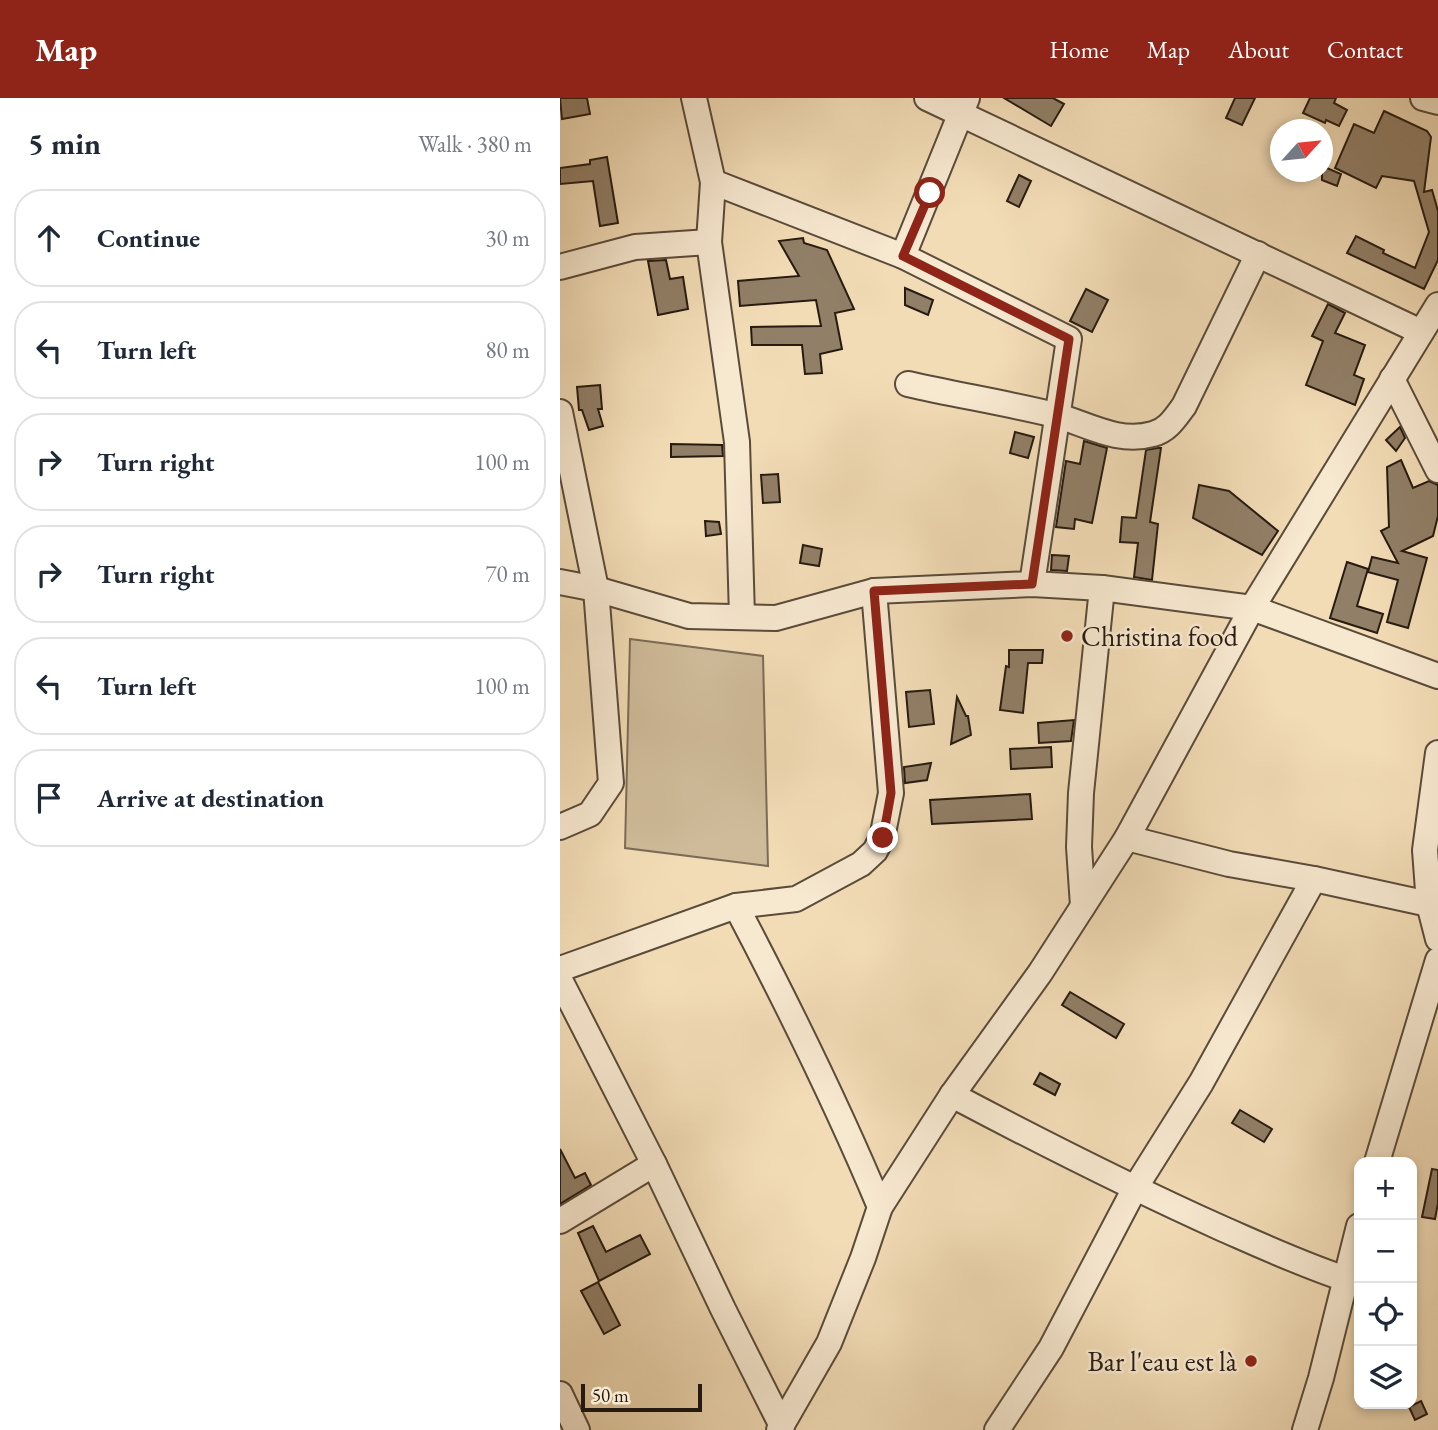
<!DOCTYPE html>
<html lang="en">
<head>
<meta charset="utf-8">
<style>
  body { margin:0; font-family:"EB Garamond",serif; background:#f2f2f3; color:#1f2937 }
  .controls { position:absolute; right:21px; bottom:21px; display:grid; overflow:hidden; border-radius:14px; box-shadow:0 4px 10px #0003 }
  .controls button { width:63px; height:63px; display:grid; place-items:center; padding:0; border:0; border-bottom:2px solid #e0e1e3; background:#fff; color:#1f2937; font:35px sans-serif }
  .compass { position:absolute; left:710px; top:21px; width:63px; height:63px; border-radius:50%; background:#fff; box-shadow:0 4px 10px #0003; rotate:63deg }
  .scale { position:absolute; left:21px; bottom:18px; width:121px; box-sizing:border-box; padding-left:7px; border:4px solid #271b11; border-top:0; font-size:19px; line-height:24px; white-space:nowrap; color:#271b11; -webkit-text-stroke:5px #f7e8d0; paint-order:stroke }
  .stop { position:absolute; width:21px; height:21px; margin:-16px; border:5px solid #8f2418; border-radius:50%; background:#fff }
  .stop.end { background:#8f2418; border-color:#fff; box-shadow:0 2px 7px #0008 }
  .list { margin:0; padding:0; list-style:none }
  h2 { display:flex; justify-content:space-between; align-items:center; height:91px; margin:0; padding:0 28px; font-size:30px }
  h2 small { font-size:23px; font-weight:400; color:#747a83 }
  .list li { display:grid; grid-template-columns:46px 1fr auto; gap:21px; align-items:center; box-sizing:border-box; height:98px; margin:0 14px 14px; padding:0 14px; border:2px solid #e0e1e3; border-radius:28px }
  .list b { display:block; font-size:26px; white-space:nowrap }
  .list em { font-size:23px; font-style:normal; color:#747a83 }
  .icon { flex:none; width:38px; height:38px; fill:none; stroke:currentColor; stroke-width:2; stroke-linecap:round; stroke-linejoin:round }
  .map { position:relative; flex:none; width:878px; height:1332px; overflow:hidden }
  header { display:flex; align-items:center; gap:42px; box-sizing:border-box; height:98px; padding:0 35px; background:#8f2418; color:#fff }
  header strong { font-size:33px }
  nav { display:flex; gap:38px; margin-inline-start:auto; font-size:24px }
  main { display:flex }
  aside { flex:1; background:#fff }
  .map>svg:first-child { display:block }
</style>
</head>
<body>
<header>
<strong>Map</strong>
<nav><a>Home</a><a>Map</a><a>About</a><a>Contact</a></nav>
</header>
<main>
<aside>
<h2>5 min<small>Walk · 380 m</small></h2>
<ul class="list">
<li><svg class="icon" aria-label="ahead" viewBox="0 0 24 24"><path d="M12 20V5M6 11l6-6 6 6"/></svg><div><b>Continue</b></div><em>30 m</em></li>
<li><svg class="icon" aria-label="left" viewBox="0 0 24 24"><path d="M17 20v-9H6M10 6l-5 5 5 5"/></svg><div><b>Turn left</b></div><em>80 m</em></li>
<li><svg class="icon" aria-label="right" viewBox="0 0 24 24"><path d="M7 20v-9h11M14 6l5 5-5 5"/></svg><div><b>Turn right</b></div><em>100 m</em></li>
<li><svg class="icon" aria-label="right" viewBox="0 0 24 24"><path d="M7 20v-9h11M14 6l5 5-5 5"/></svg><div><b>Turn right</b></div><em>70 m</em></li>
<li><svg class="icon" aria-label="left" viewBox="0 0 24 24"><path d="M17 20v-9H6M10 6l-5 5 5 5"/></svg><div><b>Turn left</b></div><em>100 m</em></li>
<li><svg class="icon" aria-label="arrive" viewBox="0 0 24 24"><path d="M6 21V4h12l-3 4 3 4H6"/></svg><div><b>Arrive at destination</b></div></li>
</ul>
</aside>
<div class="map">
<svg width="878" height="1332" viewBox="0 0 878 1332">
  <rect width="100%" height="100%" fill="#f2dcb6"/>
  <filter id="stains"><feTurbulence type="fractalNoise" baseFrequency=".00286" numOctaves="4"/><feColorMatrix values="0 0 0 0 .2 0 0 0 0 .09 0 0 0 0 .02 0 0 0 .5 -.17"/></filter>
  <radialGradient id="worn" r=".72"><stop offset=".6" stop-color="#630" stop-opacity="0"/><stop offset="1" stop-color="#630" stop-opacity=".3"/></radialGradient>
  <!-- green -->
  <path fill="#cfbb9a" stroke="#7b6b56" stroke-width="2" d="M 70,541 L 203,558 L 208,768 L 65,750 Z"/>
  <!-- building -->
  <g fill="#917f67" stroke="#271b11" stroke-width="2">
    <path d="M 0,0 L 27,0 L 30,16 L 2,21 Z"/>
    <path d="M 444,0 L 493,0 L 504,6 L 491,28 Z"/>
    <path d="M 675,0 L 695,0 L 682,27 L 666,20 Z"/>
    <path d="M 750,0 L 776,0 L 774,5 L 787,12 L 779,28 L 766,22 L 765,25 L 743,15 Z"/>
    <path d="M 824,13 L 867,33 L 871,39 L 864,94 L 872,92 L 878,113 L 878,162 L 864,191 L 787,155 L 796,138 L 824,152 L 823,155 L 855,170 L 869,134 L 854,83 L 822,78 L 816,90 L 775,70 L 794,26 L 814,35 Z"/>
    <path d="M 47,59 L 58,125 L 40,128 L 33,83 L 0,86 L 0,70 L 30,66 L 30,62 Z"/>
    <path d="M 762,68 L 781,76 L 777,88 L 762,82 Z"/>
    <path d="M 459,77 L 471,83 L 459,109 L 447,103 Z"/>
    <path d="M 243,140 L 244,145 L 267,152 L 294,211 L 275,215 L 282,251 L 260,256 L 262,275 L 245,276 L 242,247 L 192,247 L 191,229 L 261,228 L 256,202 L 180,208 L 178,183 L 239,178 L 219,143 Z"/>
    <path d="M 106,162 L 110,181 L 123,179 L 128,211 L 98,217 L 88,163 Z"/>
    <path d="M 345,190 L 373,202 L 368,217 L 345,207 Z"/>
    <path d="M 526,191 L 548,202 L 532,234 L 510,223 Z"/>
    <path d="M 768,206 L 785,215 L 775,235 L 805,247 L 794,277 L 804,281 L 795,307 L 746,287 L 763,243 L 752,238 Z"/>
    <path d="M 40,287 L 42,311 L 38,311 L 43,328 L 29,332 L 22,312 L 19,312 L 17,289 Z"/>
    <path d="M 840,329 L 845,340 L 836,353 L 826,342 Z"/>
    <path d="M 455,334 L 474,339 L 468,360 L 450,355 Z"/>
    <path d="M 524,343 L 547,350 L 532,425 L 515,421 L 514,431 L 496,429 L 506,363 L 520,366 Z"/>
    <path d="M 111,346 L 162,347 L 163,358 L 111,359 Z"/>
    <path d="M 598,350 L 601,350 L 590,424 L 598,426 L 592,482 L 574,479 L 578,445 L 560,444 L 562,419 L 576,420 L 586,352 Z"/>
    <path d="M 841,362 L 853,390 L 869,383 L 878,387 L 878,418 L 873,438 L 842,453 L 867,460 L 848,530 L 827,524 L 838,482 L 808,474 L 812,459 L 838,465 L 821,433 L 829,429 L 827,369 Z"/>
    <path d="M 218,376 L 220,404 L 203,405 L 201,377 Z"/>
    <path d="M 639,387 L 669,393 L 718,433 L 702,457 L 633,420 Z"/>
    <path d="M 145,423 L 159,424 L 161,436 L 146,438 Z"/>
    <path d="M 243,447 L 262,451 L 259,468 L 240,465 Z"/>
    <path d="M 492,457 L 509,458 L 507,473 L 491,472 Z"/>
    <path d="M 787,464 L 808,471 L 797,508 L 823,516 L 817,535 L 770,520 Z"/>
    <path d="M 449,552 L 483,552 L 482,565 L 468,565 L 463,615 L 440,612 L 446,568 L 449,569 Z"/>
    <path d="M 370,592 L 374,626 L 349,629 L 346,594 Z"/>
    <path d="M 397,599 L 406,618 L 408,618 L 411,637 L 391,646 Z"/>
    <path d="M 514,622 L 511,643 L 479,645 L 478,625 Z"/>
    <path d="M 491,649 L 492,669 L 451,671 L 450,651 Z"/>
    <path d="M 371,665 L 367,682 L 345,685 L 344,669 Z"/>
    <path d="M 470,696 L 472,721 L 372,726 L 370,702 Z"/>
    <path d="M 510,894 L 564,926 L 556,940 L 502,907 Z"/>
    <path d="M 480,975 L 500,986 L 495,997 L 474,986 Z"/>
    <path d="M 680,1012 L 712,1031 L 704,1044 L 672,1025 Z"/>
    <path d="M 0,1051 L 15,1080 L 25,1075 L 31,1087 L 0,1106 Z"/>
    <path d="M 872,1071 L 878,1072 L 878,1105 L 875,1121 L 862,1119 Z"/>
    <path d="M 33,1128 L 46,1154 L 80,1137 L 90,1156 L 39,1183 L 18,1135 Z"/>
    <path d="M 38,1184 L 60,1227 L 44,1236 L 21,1193 Z"/>
    <path d="M 861,1303 L 867,1316 L 855,1322 L 849,1309 Z"/>
  </g>
  <g fill="none" stroke-linecap="round" stroke-linejoin="round">
    <!-- minor casing -->
    <g stroke="#5a4b3a" stroke-width="28">
      <g id="minor">
        <path d="M 134,0 L 153,84 L 149,144 L 177,344 L 182,519"/>
        <path d="M 367,0 L 861,234"/>
        <path d="M 863,0 L 878,4"/>
        <path d="M 153,84 L 343,158 L 509,241 L 472,486"/>
        <path d="M 343,158 L 407,0"/>
        <path d="M 0,169 L 75,149 L 149,144"/>
        <path d="M 832,281 L 878,372"/>
        <path d="M 348,286 C 396,297 446,305 495,317 C 527,326 558,346 593,336 C 608,332 615,320 624,308 L 698,156"/>
        <path d="M 0,314 L 36,491 L 51,685 L 30,716 L 0,729"/>
        <path d="M 0,484 L 36,491 L 129,518 L 216,520 L 314,493 L 472,486 L 542,490 L 692,510 L 878,578"/>
        <path d="M 878,655 L 865,752 L 869,806 L 878,841"/>
        <path d="M 567,740 L 669,766 L 754,781 L 878,808"/>
        <path d="M 176,808 C 228,907 277,1006 320,1109"/>
        <path d="M 523,808 L 519,749 L 521,695 L 542,490"/>
        <path d="M 0,871 L 176,808 L 236,801 L 301,766 L 315,753 L 322,740 L 331,695 L 314,493"/>
        <path d="M 0,882 L 94,1066 L 163,1211 L 222,1328"/>
        <path d="M 392,997 C 481,1044 570,1089 661,1130 C 702,1148 743,1167 786,1181"/>
        <path d="M 817,1064 L 878,862"/>
        <path d="M 0,1123 L 94,1066"/>
        <path d="M 0,1296 L 17,1332"/>
        <path d="M 219,1332 L 269,1245 L 303,1160 L 320,1109 L 392,997 L 480,875 L 567,740 L 692,510 L 878,207"/>
        <path d="M 437,1332 L 491,1250 L 575,1090 L 641,985 L 754,781"/>
        <path d="M 745,1332 L 761,1280 L 799,1128"/>
      </g>
    </g>
    <!-- minor -->
    <use href="#minor" stroke="#f7e8d0" stroke-width="24"/>
  </g>
  <g fill="none" stroke-linecap="round" stroke-linejoin="round">
    <!-- route -->
    <path stroke="#8f2418" stroke-width="9" d="M 323,740 L 331,695 L 314,493 L 472,486 L 509,241 L 343,158 L 370,95"/>
  </g>
  <!-- markers -->
  <g fill="#8f2418" stroke="#f7e8d0" stroke-width="2.5">
    <circle cx="507" cy="538" r="7"/>
    <circle cx="691" cy="1263" r="7"/>
  </g>
  <g text-anchor="middle" dominant-baseline="central" stroke-width="5" stroke-linejoin="round" paint-order="stroke">
    <!-- poi labels -->
    <g font-size="28" fill="#271b11" stroke="#f7e8d0" text-anchor="start">
      <text x="521" y="538">Christina food</text>
      <text x="677" y="1263" text-anchor="end">Bar l'eau est là</text>
    </g>
  </g>
  <rect width="100%" height="100%" filter="url(#stains)"/>
  <rect width="100%" height="100%" fill="url(#worn)"/>
</svg>
<div class="controls">
<button>+</button>
<button>−</button>
<button><svg class="icon" aria-label="locate" viewBox="0 0 24 24"><circle cx="12" cy="12" r="6"/><path d="M12 2v4M12 18v4M2 12h4M18 12h4"/></svg></button>
<button><svg class="icon" aria-label="layers" viewBox="0 0 24 24"><path d="M12 4l9 5-9 5-9-5zM3 14l9 5 9-5"/></svg></button>
</div>
<svg class="compass" viewBox="-18 -18 36 36"><path d="M0-13l5 13h-10z" fill="#e53935"/><path d="M0 13l5-13h-10z" fill="#747a83"/></svg>
<div class="scale">50 m</div>
<div class="stop" style="left:370px;top:95px"></div>
<div class="stop end" style="left:323px;top:740px"></div>
</div>
</main>
</body>
</html>
